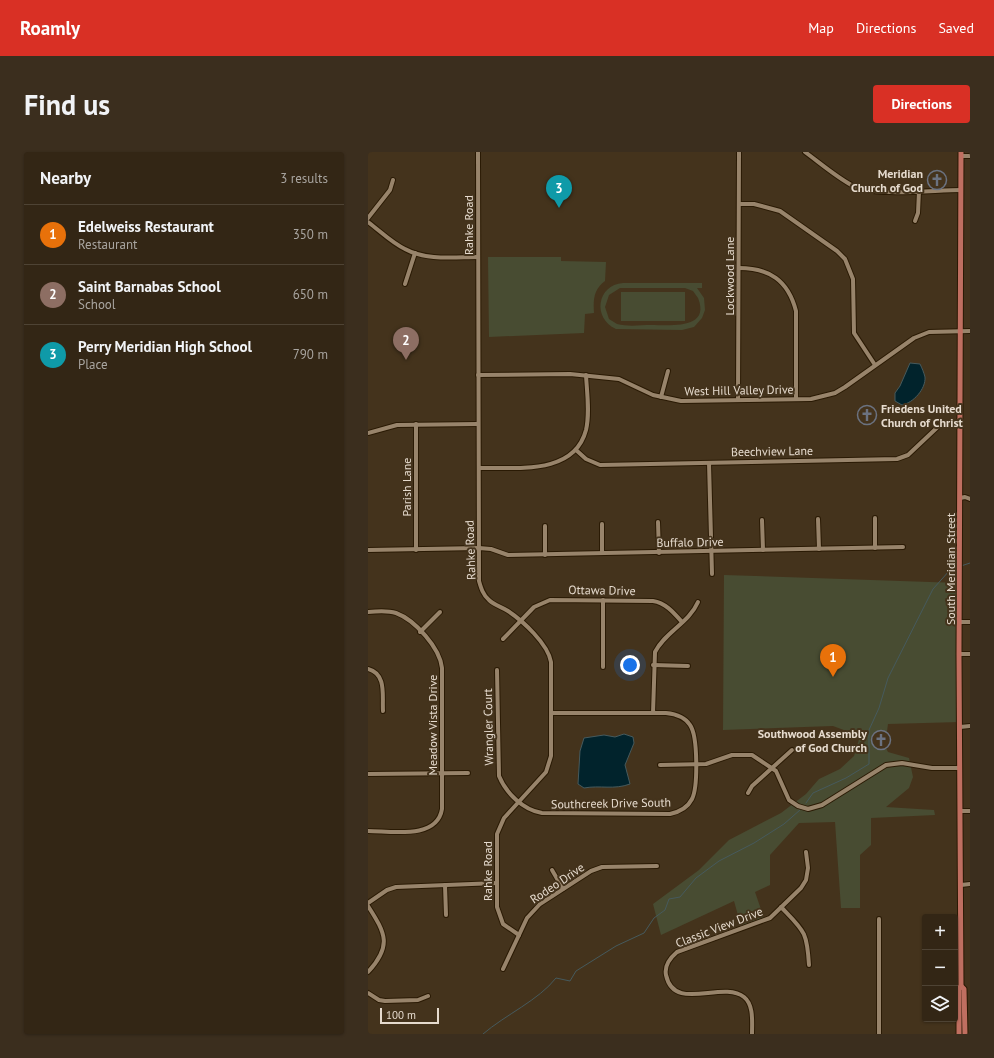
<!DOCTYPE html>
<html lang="en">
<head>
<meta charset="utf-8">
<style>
  body { margin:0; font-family:"PT Sans",sans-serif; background:#3b2e1e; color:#f1f3f6 }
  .controls { position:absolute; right:12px; bottom:12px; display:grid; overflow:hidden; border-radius:4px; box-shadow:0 1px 3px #0004 }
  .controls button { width:36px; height:36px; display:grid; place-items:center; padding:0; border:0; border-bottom:1px solid #4e4334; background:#332615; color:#f1f3f6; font:20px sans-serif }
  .scale { position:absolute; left:12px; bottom:10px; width:59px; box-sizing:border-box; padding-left:4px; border:2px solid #e6dbce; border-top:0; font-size:11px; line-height:14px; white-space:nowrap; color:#e6dbce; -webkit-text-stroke:3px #44331c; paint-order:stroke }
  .you { position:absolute; left:262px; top:513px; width:14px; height:14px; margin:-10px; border:3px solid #fff; border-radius:50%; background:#1a73e8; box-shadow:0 0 0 6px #1a73e833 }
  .badge { display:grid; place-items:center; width:26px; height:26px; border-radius:50%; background:#d93025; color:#fff; font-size:13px; font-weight:700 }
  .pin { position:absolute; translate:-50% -33px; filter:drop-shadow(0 1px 2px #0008) }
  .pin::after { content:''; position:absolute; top:21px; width:14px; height:12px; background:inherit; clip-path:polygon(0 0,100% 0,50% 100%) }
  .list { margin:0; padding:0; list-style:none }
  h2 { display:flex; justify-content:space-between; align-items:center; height:52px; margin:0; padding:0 16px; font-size:17px }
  h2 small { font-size:13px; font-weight:400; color:#a9a5a0 }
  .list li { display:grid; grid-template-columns:26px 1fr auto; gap:12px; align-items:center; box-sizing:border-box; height:60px; padding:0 16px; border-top:1px solid #4e4334 }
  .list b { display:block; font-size:15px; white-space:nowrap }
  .list p { margin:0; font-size:13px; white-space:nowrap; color:#a9a5a0 }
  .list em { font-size:13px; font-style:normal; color:#a9a5a0 }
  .icon { flex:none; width:22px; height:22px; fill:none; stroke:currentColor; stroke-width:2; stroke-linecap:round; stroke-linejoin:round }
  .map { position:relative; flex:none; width:602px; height:882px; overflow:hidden; border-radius:4px }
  header { display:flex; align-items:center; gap:24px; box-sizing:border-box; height:56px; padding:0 20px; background:#d93025; color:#fff }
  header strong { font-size:19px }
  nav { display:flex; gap:22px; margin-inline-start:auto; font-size:14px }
  .intro { display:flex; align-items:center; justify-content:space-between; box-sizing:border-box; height:96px; padding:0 24px }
  h1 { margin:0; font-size:28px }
  .button { padding:10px 18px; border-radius:4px; background:#d93025; color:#fff; font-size:14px; font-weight:700 }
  main { display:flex; gap:24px; padding:0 24px }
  aside { flex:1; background:#332615; border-radius:4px; box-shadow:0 1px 3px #0004 }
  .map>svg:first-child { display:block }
</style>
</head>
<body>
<header>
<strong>Roamly</strong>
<nav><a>Map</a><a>Directions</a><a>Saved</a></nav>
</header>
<div class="intro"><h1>Find us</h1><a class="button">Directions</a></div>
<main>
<aside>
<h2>Nearby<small>3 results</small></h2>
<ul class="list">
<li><span class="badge" style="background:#e8710a">1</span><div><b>Edelweiss Restaurant</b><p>Restaurant</p></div><em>350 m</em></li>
<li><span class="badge" style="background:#8d6e63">2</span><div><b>Saint Barnabas School</b><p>School</p></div><em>650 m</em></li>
<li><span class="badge" style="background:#0f9aa8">3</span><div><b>Perry Meridian High School</b><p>Place</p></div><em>790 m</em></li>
</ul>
</aside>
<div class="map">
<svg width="602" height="882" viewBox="0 0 602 882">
  <rect width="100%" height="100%" fill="#44331c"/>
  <!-- green -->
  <g fill="#484c32" fill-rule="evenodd">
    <path d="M 120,105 L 193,105 L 193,109 L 238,110 L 237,129 C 226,137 225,147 226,161 L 217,162 L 216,181 L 121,185 Z"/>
    <path d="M 255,131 L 334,131 L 334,136 L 329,136 L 336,146 L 337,158 L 334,166 L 326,175 L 314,178 L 248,177 C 224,166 229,133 255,131 ZM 252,136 L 317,136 L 325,139 L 330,146 C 343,178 301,173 283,173 C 273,173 260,175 249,172 L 241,167 L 237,155 L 241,143 Z"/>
    <rect x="253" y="140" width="64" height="29"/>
    <path d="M 356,423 L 591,431 L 592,570 L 520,572 L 517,594 L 520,600 L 541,606 L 545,625 L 541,636 L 518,655 L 566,658 L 567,663 L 503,666 L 503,693 L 492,703 L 492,756 L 473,756 L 467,670 L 431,671 L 402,703 L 402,733 L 387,740 L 396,766 L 373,774 L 366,749 L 293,783 L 285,752 L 331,718 L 361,688 L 413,661 L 438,642 L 451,627 L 472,617 L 486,604 L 492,584 L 465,574 L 355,578 Z"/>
  </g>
  <!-- water -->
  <g fill="#01232c" stroke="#465a5d">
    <path d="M 542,211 L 552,212 C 554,216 556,221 557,225 C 558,237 545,251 534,253 L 527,249 L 527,241 L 532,234 Z"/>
    <path d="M 256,582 L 265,585 L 266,591 L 257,613 L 262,632 C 246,638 232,633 216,636 L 210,632 L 212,599 L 216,586 L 236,583 L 247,585 Z"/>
  </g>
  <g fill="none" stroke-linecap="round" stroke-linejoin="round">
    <!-- stream -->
    <g stroke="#465a5d" stroke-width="1">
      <path d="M 593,414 L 602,411"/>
      <path d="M 438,651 L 445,641 L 478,626 L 501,612 L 501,578 L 511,556 L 520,526 L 565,437 L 582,418 L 590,415"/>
      <path d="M 115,882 C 137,863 171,848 188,826 L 202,829 L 208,819 L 248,794 L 276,781 L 286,766 L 297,758 L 301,747 L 312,745 L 328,726 L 351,709 L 386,691 L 416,672 L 432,658"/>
    </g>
    <!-- minor casing -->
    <g stroke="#2a1a04" stroke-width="6">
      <g id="minor">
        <path d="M 110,0 L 111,429 C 113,436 115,443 121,448 C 126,453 134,455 140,459 C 155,469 180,492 183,510 L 183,604 L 178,620 L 136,666 L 129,682 L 129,755 L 135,772 L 151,783"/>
        <path d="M 437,0 C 452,11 468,25 485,34 C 508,45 565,38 593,38"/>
        <path d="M 593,4 L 602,4"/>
        <path d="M 371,52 L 386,52 L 412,59 L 469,99 L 477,107 L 485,127 L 486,181 L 507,213"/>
        <path d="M 0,66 L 22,38 L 25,28"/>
        <path d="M 547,69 L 550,61 L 551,39"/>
        <path d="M 0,70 C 12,79 24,91 37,97 C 59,109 87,105 110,105"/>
        <path d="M 371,116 C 401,116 420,128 428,159 L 428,247"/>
        <path d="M 37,132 L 47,101"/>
        <path d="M 110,223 L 202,222 L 251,227 L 285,243 L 313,249 L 443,247 L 467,241 L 477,235 L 546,186 L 561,180 L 602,179"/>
        <path d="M 293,245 L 300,219"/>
        <path d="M 370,248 L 371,0"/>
        <path d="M 48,272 L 48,398"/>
        <path d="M 0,281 L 29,273 L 110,272"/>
        <path d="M 208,298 L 218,307 L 232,313 L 529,307 L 540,303 L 574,271 L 592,270"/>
        <path d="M 341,311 L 344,422"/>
        <path d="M 111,316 C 147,315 206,324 218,278 C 222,261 219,241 218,223"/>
        <path d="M 592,346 L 597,345 L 602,347"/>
        <path d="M 507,366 L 507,396"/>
        <path d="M 450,367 L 451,397"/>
        <path d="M 394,368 L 395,398"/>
        <path d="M 290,370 L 291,401"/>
        <path d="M 234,372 L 234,401"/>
        <path d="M 0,398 L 111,396 L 123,397 L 140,403 L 535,395"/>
        <path d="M 177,403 L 177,374"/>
        <path d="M 235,448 L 235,515"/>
        <path d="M 0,460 C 9,459 19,458 28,461 C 47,468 72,496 74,516 L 74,657 C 69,688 23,679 0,679"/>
        <path d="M 591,470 L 602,470"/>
        <path d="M 52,480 L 72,460"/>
        <path d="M 135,487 L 166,455 L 182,448 L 285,449 C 298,451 306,461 314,470"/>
        <path d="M 591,502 L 602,502"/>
        <path d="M 285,513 L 320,514"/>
        <path d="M 0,517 C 19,522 14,544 15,559"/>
        <path d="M 129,518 L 131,624 C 138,641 155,658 174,661 L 302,662 C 311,660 320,655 324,647 C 330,635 330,584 322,573 C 317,565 308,562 298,561 L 183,561"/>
        <path d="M 285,561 L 287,500 C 297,480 321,471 330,450"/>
        <path d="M 592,575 L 602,574"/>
        <path d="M 292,613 L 338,612 L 364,603 L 384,603 L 408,619 L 421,648 L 430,654 L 440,657 L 454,653 L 518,613 L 534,611 L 564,616 L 591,616"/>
        <path d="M 0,622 L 100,621"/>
        <path d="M 380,641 L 384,634 L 424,598"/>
        <path d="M 592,659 L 602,659"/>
        <path d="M 184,718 L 195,737"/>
        <path d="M 77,733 L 78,763"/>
        <path d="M 593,733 L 602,732"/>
        <path d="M 0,751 L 19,738 L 28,735 L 129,731"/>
        <path d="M 0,754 C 18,782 24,794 0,820"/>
        <path d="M 413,755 C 436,779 439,779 441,813"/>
        <path d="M 135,817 L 159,766 L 172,752 L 223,719 L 234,715 L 289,714"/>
        <path d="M 0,841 L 11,848 L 17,849 L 50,848 L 60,844"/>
        <path d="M 384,882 C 384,870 386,853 376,845 C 354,828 306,861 298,823 C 296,813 302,806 309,800 L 402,766 L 433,736 L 438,728 L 440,716 L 438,700"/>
        <path d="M 511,882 L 511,767"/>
      </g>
    </g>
    <!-- major casing -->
    <g stroke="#2a1a04" stroke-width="7">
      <g id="major">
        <path d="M 593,834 L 596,837 L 597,882"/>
        <path d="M 591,882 L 591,837 L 593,834 L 591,502 L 593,0"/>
      </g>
    </g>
    <!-- minor -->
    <use href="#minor" stroke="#98846b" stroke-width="4"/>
    <!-- major -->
    <use href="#major" stroke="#c06f60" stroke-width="5"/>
  </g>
  <!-- icons -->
  <defs>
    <g id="church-ring" transform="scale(1)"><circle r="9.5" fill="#44331c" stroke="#6b7280" stroke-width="1.5"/><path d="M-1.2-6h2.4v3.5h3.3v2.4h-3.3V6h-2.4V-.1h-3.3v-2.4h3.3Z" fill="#6b7280"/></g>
  </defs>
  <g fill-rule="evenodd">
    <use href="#church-ring" x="569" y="28"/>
    <use href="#church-ring" x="499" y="263"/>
    <use href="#church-ring" x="513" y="588"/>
  </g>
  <g text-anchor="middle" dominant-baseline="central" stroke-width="4" stroke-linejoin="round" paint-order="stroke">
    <!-- poi labels -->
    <g font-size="12" font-weight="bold" fill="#e6dbce" stroke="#44331c" text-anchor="end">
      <text x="555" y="21">Meridian<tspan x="555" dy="14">Church of God</tspan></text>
      <text x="513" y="256" text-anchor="start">Friedens United<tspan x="513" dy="14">Church of Christ</tspan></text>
      <text x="499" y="581">Southwood Assembly<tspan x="499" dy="14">of God Church</tspan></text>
    </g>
    <!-- street labels -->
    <g font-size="12" fill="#e6dbce" stroke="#44331c">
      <text transform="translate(100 73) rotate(-90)">Rahke Road</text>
      <text transform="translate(361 124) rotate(-90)">Lockwood Lane</text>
      <text transform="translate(371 238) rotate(-1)">West Hill Valley Drive</text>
      <text transform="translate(404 299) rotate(-1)">Beechview Lane</text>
      <text transform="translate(38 335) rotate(-90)">Parish Lane</text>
      <text transform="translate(322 390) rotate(-1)">Buffalo Drive</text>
      <text transform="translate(102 398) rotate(-92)">Rahke Road</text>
      <text transform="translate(582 417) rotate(-90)">South Meridian Street</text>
      <text transform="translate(234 438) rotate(1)">Ottawa Drive</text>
      <text transform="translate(64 573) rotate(-90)">Meadow Vista Drive</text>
      <text transform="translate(120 575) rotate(-91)">Wrangler Court</text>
      <text transform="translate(243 651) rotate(-1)">Southcreek Drive South</text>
      <text transform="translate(119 719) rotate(-90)">Rahke Road</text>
      <text transform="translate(189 731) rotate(-34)">Rodeo Drive</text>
      <text transform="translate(351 775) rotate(-21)">Classic View Drive</text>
    </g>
  </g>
</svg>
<div class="controls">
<button>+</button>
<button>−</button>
<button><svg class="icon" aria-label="layers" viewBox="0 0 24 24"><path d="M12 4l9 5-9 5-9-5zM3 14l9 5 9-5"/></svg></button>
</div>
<div class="scale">100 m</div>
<div class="you"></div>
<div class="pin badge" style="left:465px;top:525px;background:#e8710a">1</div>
<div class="pin badge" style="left:38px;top:208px;background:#8d6e63">2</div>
<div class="pin badge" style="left:191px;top:56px;background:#0f9aa8">3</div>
</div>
</main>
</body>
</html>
